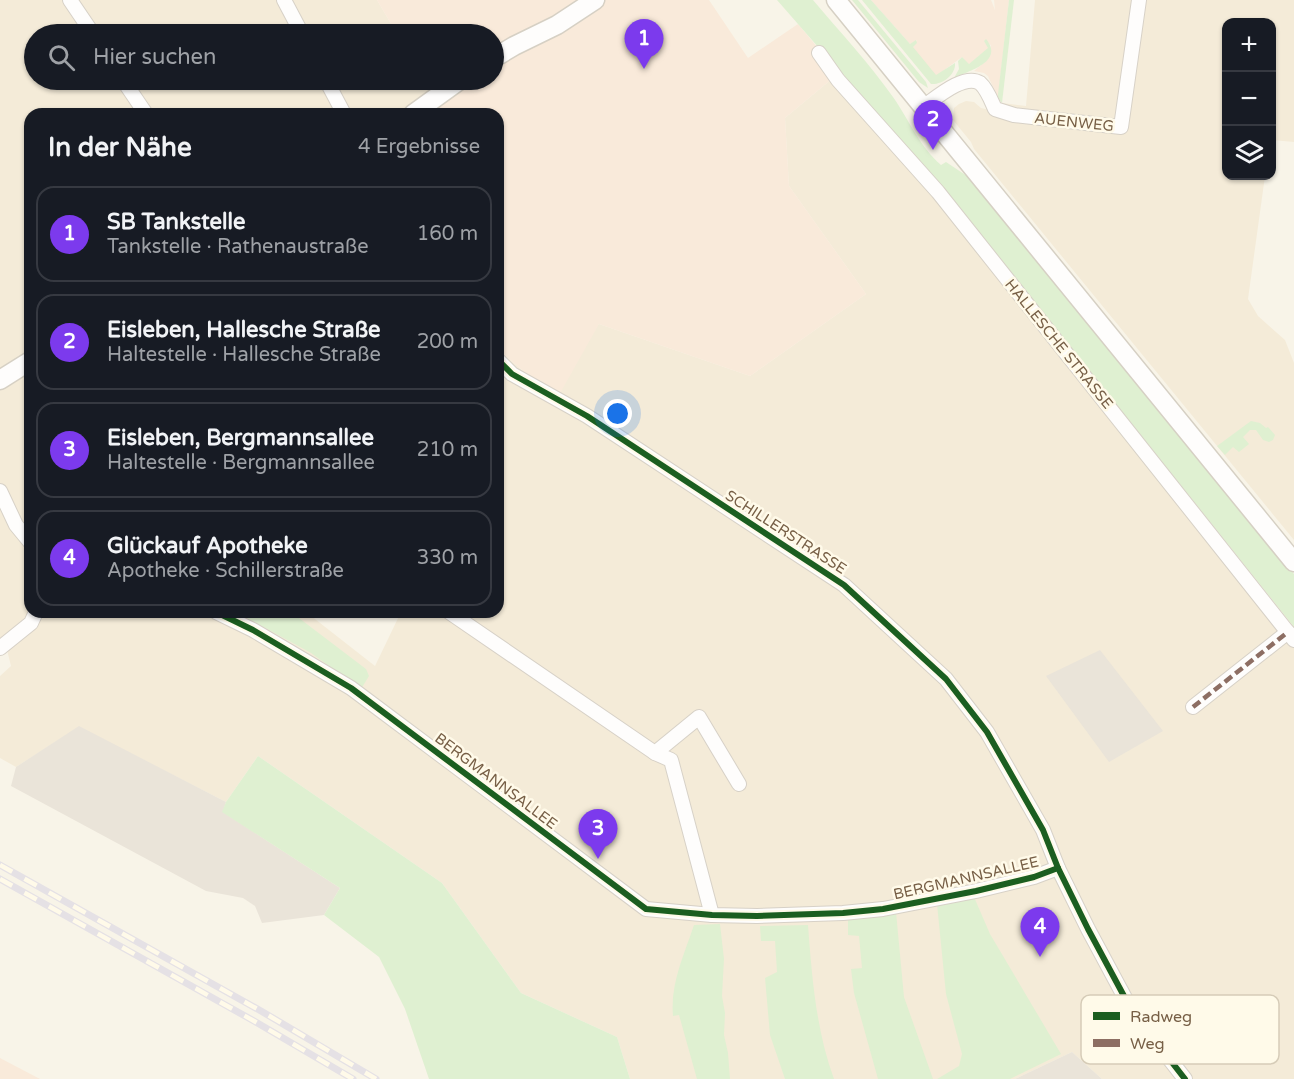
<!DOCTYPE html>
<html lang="de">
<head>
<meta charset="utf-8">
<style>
  body { margin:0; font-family:"Varela Round",sans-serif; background:#242831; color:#f1f3f6 }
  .controls { position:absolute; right:18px; top:18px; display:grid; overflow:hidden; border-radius:12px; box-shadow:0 2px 4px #0004 }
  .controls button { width:54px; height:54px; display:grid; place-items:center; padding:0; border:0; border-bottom:2px solid #363941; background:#171b24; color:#f1f3f6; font:30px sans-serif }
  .you { position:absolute; left:618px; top:414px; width:21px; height:21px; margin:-15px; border:4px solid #fff; border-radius:50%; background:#1a73e8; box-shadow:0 0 0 9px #1a73e833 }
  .badge { display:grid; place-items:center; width:39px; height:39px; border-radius:50%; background:#7c3aed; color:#fff; font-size:20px; font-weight:700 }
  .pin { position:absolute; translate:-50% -50px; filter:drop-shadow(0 2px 3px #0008) }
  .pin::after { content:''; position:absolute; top:32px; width:21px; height:18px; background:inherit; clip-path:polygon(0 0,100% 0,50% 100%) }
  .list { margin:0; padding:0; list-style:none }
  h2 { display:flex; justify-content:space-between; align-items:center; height:78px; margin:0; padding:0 24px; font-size:26px }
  h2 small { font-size:20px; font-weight:400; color:#9ea1a6 }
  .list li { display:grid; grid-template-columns:39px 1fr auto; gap:18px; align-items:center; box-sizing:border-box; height:96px; margin:0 12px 12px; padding:0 12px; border:2px solid #363941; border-radius:18px }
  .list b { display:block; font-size:22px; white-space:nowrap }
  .list p { margin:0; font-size:20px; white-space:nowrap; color:#9ea1a6 }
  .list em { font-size:20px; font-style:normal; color:#9ea1a6 }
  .icon { flex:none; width:33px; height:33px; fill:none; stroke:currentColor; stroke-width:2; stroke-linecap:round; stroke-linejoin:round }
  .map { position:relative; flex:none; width:1294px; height:1079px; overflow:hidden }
  .search { position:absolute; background:#171b24; box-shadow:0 2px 4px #0004; left:24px; top:24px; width:480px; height:66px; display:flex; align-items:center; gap:15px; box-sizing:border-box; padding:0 21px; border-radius:33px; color:#9ea1a6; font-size:22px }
  .panel { position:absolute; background:#171b24; box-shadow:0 2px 4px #0004; left:24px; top:108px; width:480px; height:510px; border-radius:18px }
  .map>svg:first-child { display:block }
</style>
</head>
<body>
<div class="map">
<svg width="1294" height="1079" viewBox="0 0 1294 1079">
  <rect width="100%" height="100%" fill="#f8f4e8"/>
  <!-- residential -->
  <g fill="#f4ebd8">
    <path d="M 0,0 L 377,0 L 397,34 L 34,34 L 34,80 L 423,80 L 429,90 L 437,106 L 425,114 L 30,114 L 30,612 L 306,612 L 375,666 L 401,612 L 498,612 L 498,349 L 536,382 L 599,324 L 750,376 L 866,294 L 789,186 L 785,118 L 839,73 L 936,182 L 1040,309 L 1294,627 L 1294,1079 L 1102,1079 L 1072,1052 L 1015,1079 L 630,1079 L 617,1037 L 521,993 L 442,883 L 258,756 L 226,802 L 79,727 L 16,767 L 0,758 L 0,676 L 11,666 L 6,646 L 0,648 Z"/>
    <path d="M 1035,0 L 1294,0 L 1294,142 L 1272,140 L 1272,22 L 1226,22 L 1226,176 L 1265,176 L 1248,299 L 1258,316 L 1285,340 L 1294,363 L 1294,540 L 974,149 L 971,142 L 953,120 L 954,108 L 959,104 L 966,101 L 974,102 L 981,108 L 1013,115 L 1002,103 L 1026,106 Z"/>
  </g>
  <!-- commercial -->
  <g fill="#f9eada">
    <path d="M 377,0 L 709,0 L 748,58 L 798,24 L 839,73 L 785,118 L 789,186 L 866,294 L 750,376 L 599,324 L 559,395 L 536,382 L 498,349 L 498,114 L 425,114 L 437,106 L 423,80 L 494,80 L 494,34 L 397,34 Z"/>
    <path d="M 871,0 L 991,0 L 995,10 L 994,0 L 1009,0 L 998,98 L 988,76 L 984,73 L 974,71 L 987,60 L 991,45 L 984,41 L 989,48 L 968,65 L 962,57 L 936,76 L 912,47 L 917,40 L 910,44 Z"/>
    <path d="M 0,1058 L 40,1079 L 0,1079 Z"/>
  </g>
  <!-- industrial -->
  <g fill="#eae4d9">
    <path d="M 1100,650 L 1163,731 L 1109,762 L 1046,676 Z"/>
    <path d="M 79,726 L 226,802 L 223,812 L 340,888 L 324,915 L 262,923 L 255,906 L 243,898 L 206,891 L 11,786 L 16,767 Z"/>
    <path d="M 1072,1052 L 1102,1079 L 1015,1079 Z"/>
  </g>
  <!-- green -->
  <g fill="#dff0d1">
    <path d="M 777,0 L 813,0 C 840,32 869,63 893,97 C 909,120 920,147 941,165 L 946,162 L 973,180 L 981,188 L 1294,574 L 1294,627 L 1040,309 L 936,182 Z"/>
    <path d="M 852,0 L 858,0 L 926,82 L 928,88 L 919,82 Z"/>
    <path d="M 862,0 L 871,0 L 910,44 L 916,40 L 917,43 L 913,47 L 936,75 L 955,63 C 956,75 942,85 931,84 Z"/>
    <path d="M 1009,0 L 1014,0 L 1002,103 L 998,98 L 998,94 Z"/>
    <path d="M 986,39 C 1005,62 968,71 954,78 L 959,69 L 958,61 L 962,57 L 969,64 L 988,48 L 984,41 Z"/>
    <path d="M 1251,421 L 1260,423 L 1266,428 L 1268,427 L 1275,435 L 1273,440 L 1269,442 L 1263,440 L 1256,430 L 1250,430 L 1243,437 L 1249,444 L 1239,452 L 1233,447 L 1225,455 L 1217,446 Z"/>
    <path d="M 236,612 L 291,612 L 366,669 L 369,676 L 361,689 L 311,653 Z"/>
    <path d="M 258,756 L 442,883 L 521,993 L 617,1037 L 630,1079 L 429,1079 L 405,1009 L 379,957 L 324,915 L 340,888 L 222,812 L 226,802 Z"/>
    <path d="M 974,897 L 990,934 L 1061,1054 L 1010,1079 L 937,1079 L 959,1066 L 962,1054 L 946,994 L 937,904 Z"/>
    <path d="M 896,912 L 904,997 L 933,1079 L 878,1079 L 854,993 L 851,969 L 862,968 L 859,936 L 848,935 L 848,920 Z"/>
    <path d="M 720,924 L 724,959 L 722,996 L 725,1013 L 724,1035 L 728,1053 L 730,1079 L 697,1079 L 679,1015 L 673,1016 C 670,984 684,955 694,925 Z"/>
    <path d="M 808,925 C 812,977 816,1030 834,1079 L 785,1079 L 770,1035 L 765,978 L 777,972 L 775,941 L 761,941 L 760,926 Z"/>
  </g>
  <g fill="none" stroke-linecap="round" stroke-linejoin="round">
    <!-- minor casing -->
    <g stroke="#d7d1c7" stroke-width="16">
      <g id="minor">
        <path d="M 70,0 L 93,34"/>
        <path d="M 284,0 L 302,34"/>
        <path d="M 819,53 L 838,80 L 938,192 L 1294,640"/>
        <path d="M 123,80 L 146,114"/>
        <path d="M 326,80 L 344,114"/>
        <path d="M 923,107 C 936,98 964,73 980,83 C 987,89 991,100 995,109 L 1014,115 L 1121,127 L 1139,0"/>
        <path d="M 498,360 L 512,374 L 587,416 L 844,585 L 946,679 L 987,732 L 1043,830 L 1058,868 L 1088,929 L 1132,1011 L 1185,1079"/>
        <path d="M 0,491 L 16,525 L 30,542"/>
        <path d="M 216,612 L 253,630 L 351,688 L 646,909 L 712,915 L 757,916 L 843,913 L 883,909 L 976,891 L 1034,877 L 1058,868"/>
        <path d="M 449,612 L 655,753 L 671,760 L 712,915"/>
        <path d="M 0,648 L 31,623 L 36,612"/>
        <path d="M 1193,707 L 1288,632"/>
        <path d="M 655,753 L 699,717 L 739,784"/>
      </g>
    </g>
    <!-- secondary casing -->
    <g stroke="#d6d0c4" stroke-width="21">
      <g id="secondary">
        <path d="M 836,0 L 1294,562"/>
        <path d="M 494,58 L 514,46 L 557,25 L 595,0"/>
        <path d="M 413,114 L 460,80"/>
        <path d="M 0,380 L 30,361"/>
      </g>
    </g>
    <!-- minor -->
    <use href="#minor" stroke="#fefdfc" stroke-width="14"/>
    <!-- secondary -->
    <use href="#secondary" stroke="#fefdfc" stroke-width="18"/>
    <!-- rail casing -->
    <g stroke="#e5e1e5" stroke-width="7">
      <g id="rail">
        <path d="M 0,865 L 261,1011 L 376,1079"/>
        <path d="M 0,879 L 254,1021 L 353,1079"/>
      </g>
    </g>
    <!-- rail -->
    <use href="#rail" stroke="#fffae9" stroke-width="4.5" stroke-dasharray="14" stroke-linecap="butt"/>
    <!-- quiet -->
    <path stroke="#8d6e63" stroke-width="4.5" stroke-dasharray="9 4.5" stroke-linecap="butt" d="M 1193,707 L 1288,632"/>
    <!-- cycleway casing -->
    <g stroke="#fffae9" stroke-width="10">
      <g id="cycleway">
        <path d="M 498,360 L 512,374 L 587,416 L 844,585 L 946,679 L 987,732 L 1043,830 L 1058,868 L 1088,929 L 1132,1011 L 1185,1079"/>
        <path d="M 216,612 L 253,630 L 351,688 L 646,909 L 712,915 L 757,916 L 843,913 L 883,909 L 976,891 L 1034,877 L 1058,868"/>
      </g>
    </g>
    <!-- cycleway -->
    <use href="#cycleway" stroke="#1b5e20" stroke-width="6"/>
  </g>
  <g text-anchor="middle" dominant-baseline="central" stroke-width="5" stroke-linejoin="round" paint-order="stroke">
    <!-- street labels -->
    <g font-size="15" fill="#775f46" stroke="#fffae9">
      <text transform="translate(1074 122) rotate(6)">AUENWEG</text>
      <text transform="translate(1059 344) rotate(51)">HALLESCHE STRASSE</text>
      <text transform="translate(786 532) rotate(33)">SCHILLERSTRASSE</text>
      <text transform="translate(496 781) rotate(37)">BERGMANNSALLEE</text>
      <text transform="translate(966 878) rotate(-13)">BERGMANNSALLEE</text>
    </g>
  </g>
  <!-- legend -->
  <rect x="1081" y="995" width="198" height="69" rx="9" fill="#fffae9" stroke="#d6ccb8" stroke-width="1.5"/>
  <rect x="1093" y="1012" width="27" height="8" fill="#1b5e20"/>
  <rect x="1093" y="1039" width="27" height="8" fill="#8d6e63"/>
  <g font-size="16" fill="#775f46">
    <text x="1130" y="1022">Radweg</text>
    <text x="1130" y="1049">Weg</text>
  </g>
</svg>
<div class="controls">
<button>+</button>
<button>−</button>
<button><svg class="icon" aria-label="layers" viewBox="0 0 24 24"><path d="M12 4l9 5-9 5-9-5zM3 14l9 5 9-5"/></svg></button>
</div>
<div class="you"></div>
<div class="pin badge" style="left:644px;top:69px">1</div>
<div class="pin badge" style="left:933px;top:150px">2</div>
<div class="pin badge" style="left:598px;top:859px">3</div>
<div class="pin badge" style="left:1040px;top:957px">4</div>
<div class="search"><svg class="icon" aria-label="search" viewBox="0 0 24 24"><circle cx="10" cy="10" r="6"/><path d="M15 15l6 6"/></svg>Hier suchen</div>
<section class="panel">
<h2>In der Nähe<small>4 Ergebnisse</small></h2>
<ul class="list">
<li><span class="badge">1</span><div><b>SB Tankstelle</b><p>Tankstelle · Rathenaustraße</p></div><em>160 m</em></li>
<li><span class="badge">2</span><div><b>Eisleben, Hallesche Straße</b><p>Haltestelle · Hallesche Straße</p></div><em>200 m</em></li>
<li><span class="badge">3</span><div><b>Eisleben, Bergmannsallee</b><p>Haltestelle · Bergmannsallee</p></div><em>210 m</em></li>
<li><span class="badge">4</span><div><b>Glückauf Apotheke</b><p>Apotheke · Schillerstraße</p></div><em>330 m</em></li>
</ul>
</section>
</div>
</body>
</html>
